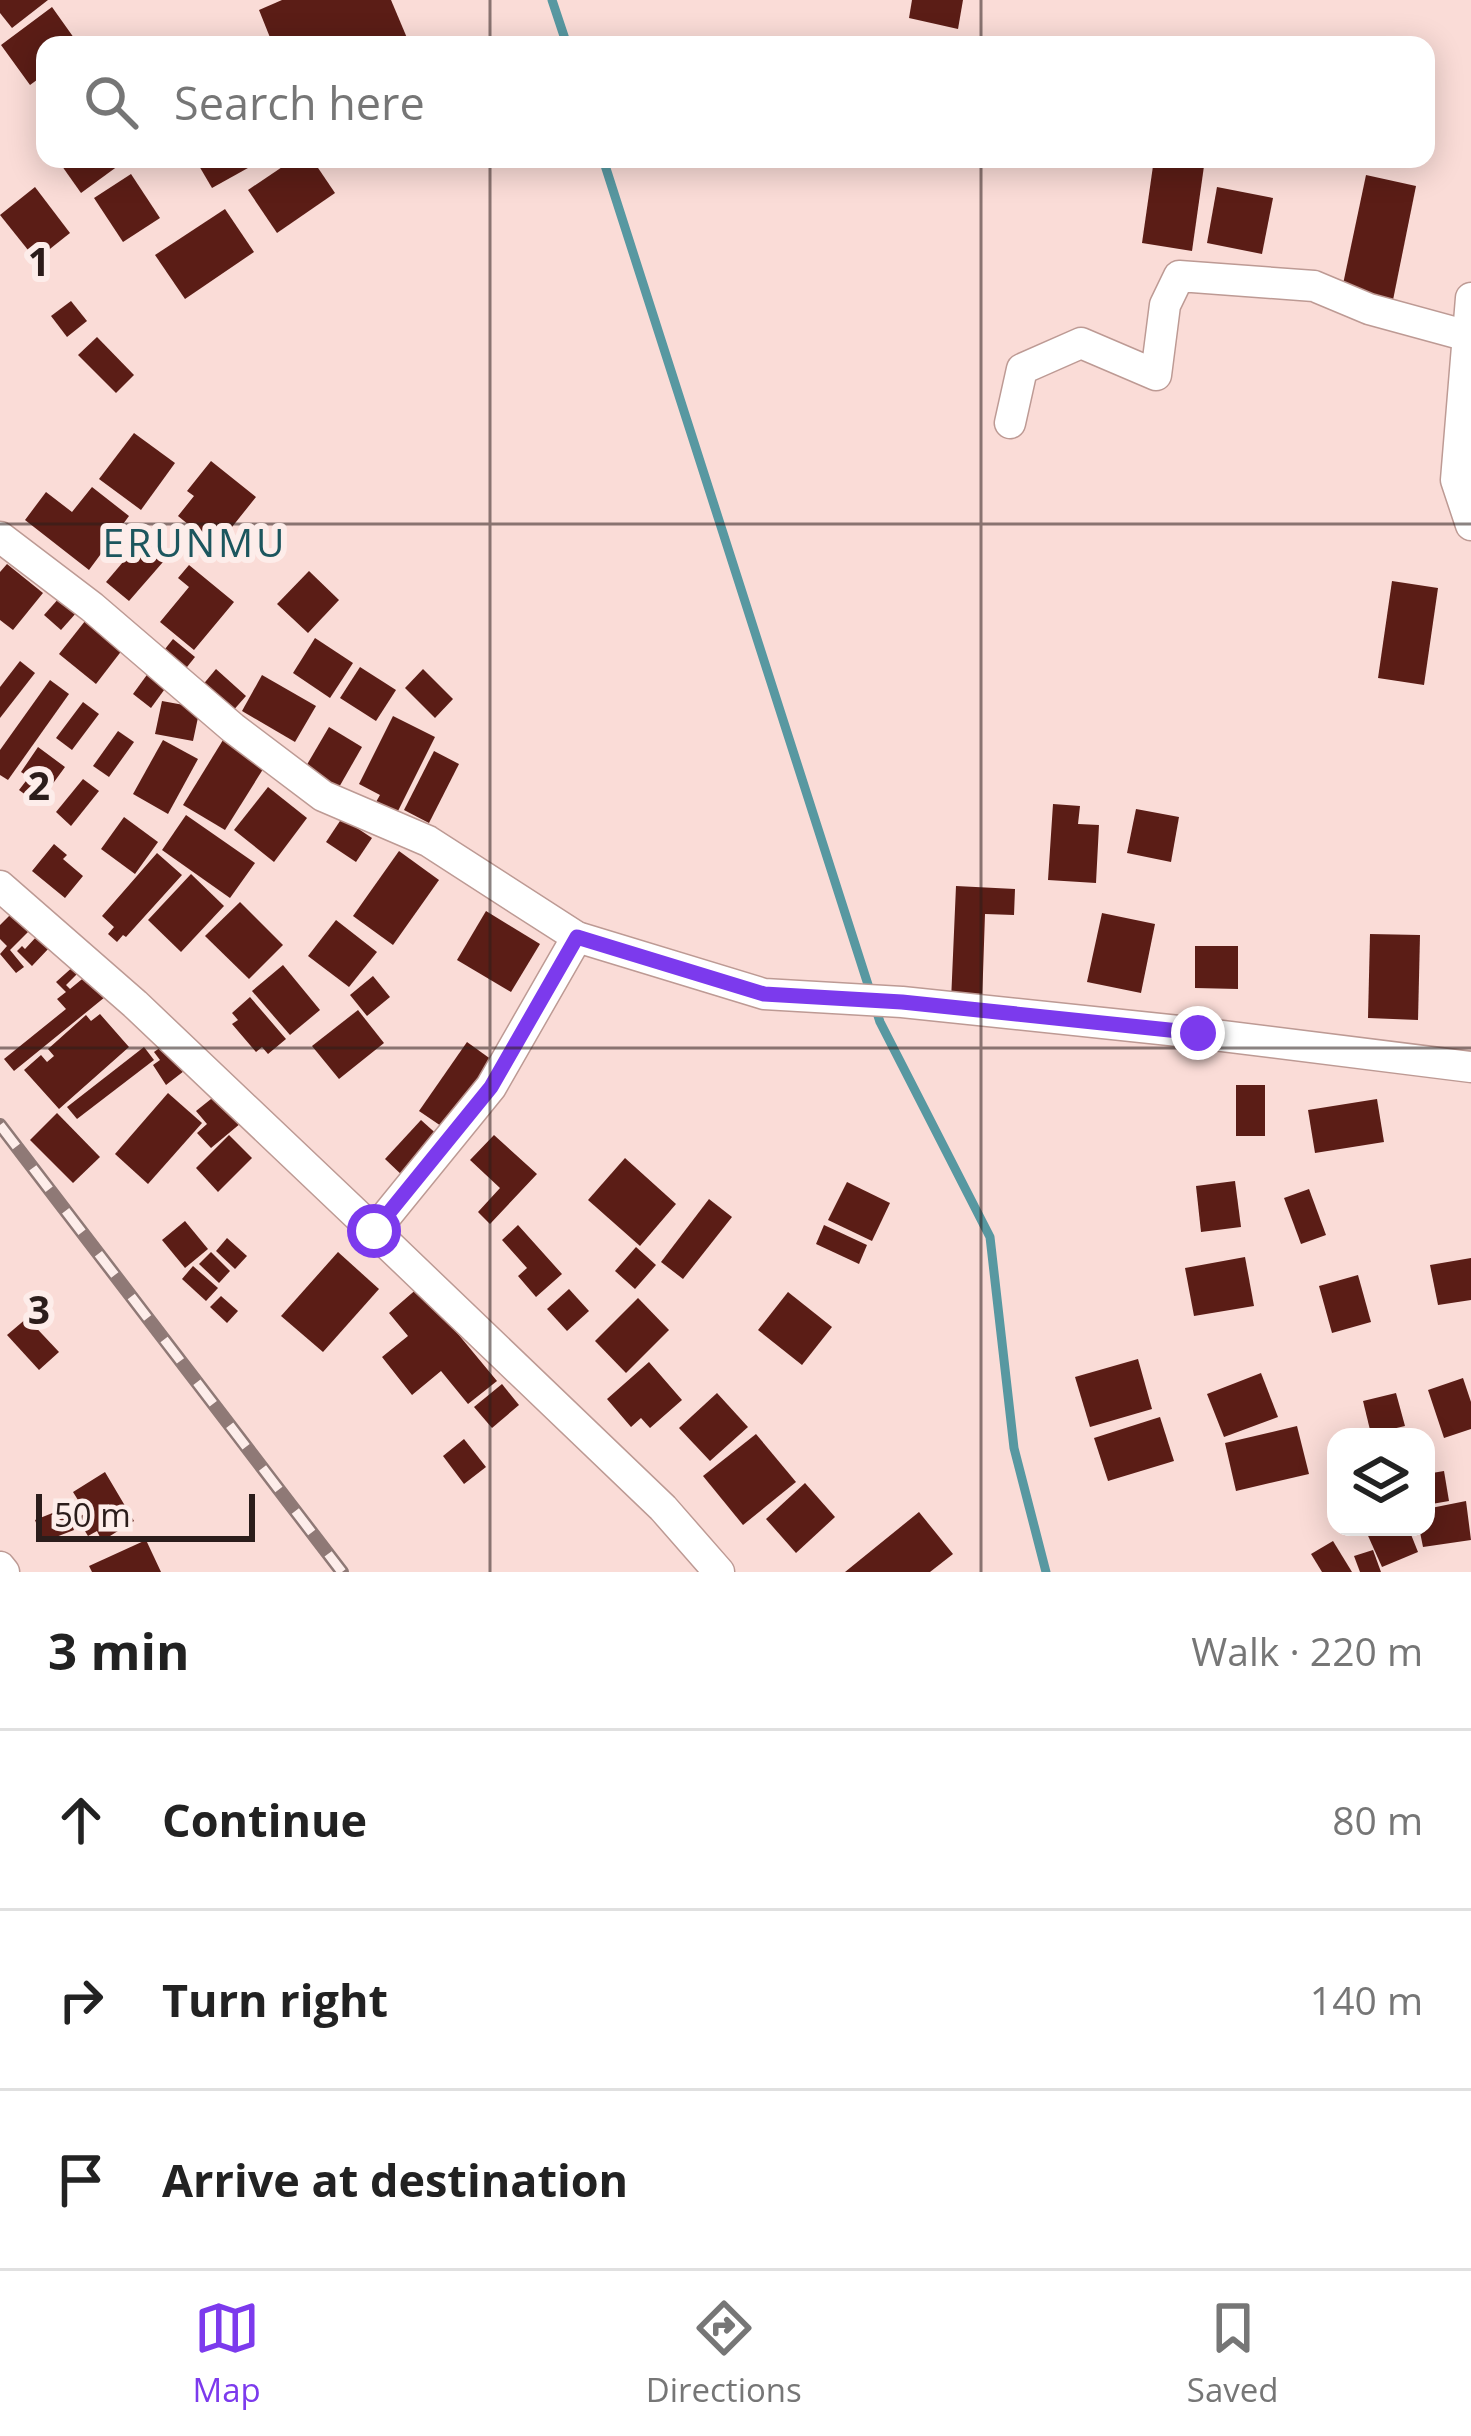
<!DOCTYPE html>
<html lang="en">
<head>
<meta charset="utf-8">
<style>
  body { margin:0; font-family:"Open Sans",sans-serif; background:#f6f6f6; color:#222 }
  .controls { position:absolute; right:36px; bottom:36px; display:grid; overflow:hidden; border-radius:24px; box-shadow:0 6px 30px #0003 }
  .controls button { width:108px; height:108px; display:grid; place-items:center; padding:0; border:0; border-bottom:3px solid #e0e0e0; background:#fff; color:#222; font:60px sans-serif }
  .scale { position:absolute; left:36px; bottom:30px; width:219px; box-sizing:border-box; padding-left:12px; border:6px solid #2b1d1b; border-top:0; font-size:33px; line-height:42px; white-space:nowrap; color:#2b1d1b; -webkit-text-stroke:9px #fdedea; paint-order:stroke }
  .stop { position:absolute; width:36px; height:36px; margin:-27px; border:9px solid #7c3aed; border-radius:50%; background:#fff }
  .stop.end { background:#7c3aed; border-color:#fff; box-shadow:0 3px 12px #0008 }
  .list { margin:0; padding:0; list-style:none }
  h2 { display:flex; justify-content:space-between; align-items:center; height:156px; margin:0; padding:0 48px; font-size:51px }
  h2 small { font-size:39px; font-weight:400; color:#767676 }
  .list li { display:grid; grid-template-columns:78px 1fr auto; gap:36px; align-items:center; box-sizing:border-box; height:180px; padding:0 48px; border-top:3px solid #e0e0e0 }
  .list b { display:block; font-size:45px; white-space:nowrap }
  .list em { font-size:39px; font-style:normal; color:#767676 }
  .icon { flex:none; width:66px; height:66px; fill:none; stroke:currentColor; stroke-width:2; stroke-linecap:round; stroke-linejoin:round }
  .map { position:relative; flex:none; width:1471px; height:1572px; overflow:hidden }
  .search { position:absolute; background:#fff; box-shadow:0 6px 30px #0003; left:36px; right:36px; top:36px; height:132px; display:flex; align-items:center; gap:30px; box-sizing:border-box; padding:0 42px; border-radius:24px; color:#767676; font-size:45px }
  .sheet { height:696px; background:#fff }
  nav { display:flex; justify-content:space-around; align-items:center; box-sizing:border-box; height:168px; border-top:3px solid #e0e0e0; background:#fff; font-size:33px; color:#767676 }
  nav a { display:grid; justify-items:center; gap:6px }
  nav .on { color:#7c3aed }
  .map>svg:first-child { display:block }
</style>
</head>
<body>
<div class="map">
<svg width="1471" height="1572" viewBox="0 0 1471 1572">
  <rect width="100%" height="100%" fill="#fadcd7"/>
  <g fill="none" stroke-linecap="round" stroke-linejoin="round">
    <!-- stream -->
    <g stroke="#5898a1" stroke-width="9">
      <path d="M 552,0 L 567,45"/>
      <path d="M 603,159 L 880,1022 L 990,1237 L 1014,1448 L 1046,1572"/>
    </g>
  </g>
  <!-- building -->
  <g fill="#5b1d16">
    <path d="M 0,0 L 48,0 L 12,28 L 0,13 Z"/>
    <path d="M 282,0 L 391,0 L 410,45 L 273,45 L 259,10 Z"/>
    <path d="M 912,0 L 963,0 L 958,29 L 909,18 Z"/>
    <path d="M 52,7 L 79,45 L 45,45 L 45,74 L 30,85 L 1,45 Z"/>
    <path d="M 57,159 L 119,159 L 122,163 L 81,193 Z"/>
    <path d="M 195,159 L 254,159 L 257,163 L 212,188 Z"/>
    <path d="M 294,159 L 312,159 L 335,193 L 277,233 L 248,190 Z"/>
    <path d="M 1154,159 L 1205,159 L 1192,251 L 1142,243 Z"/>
    <path d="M 131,174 L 160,218 L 123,242 L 94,198 Z"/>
    <path d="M 1366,175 L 1416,186 L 1393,300 L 1342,289 Z"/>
    <path d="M 35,187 L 70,233 L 36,260 L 0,215 Z"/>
    <path d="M 1217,187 L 1273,198 L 1262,254 L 1207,243 Z"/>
    <path d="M 225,209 L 254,252 L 185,299 L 155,255 Z"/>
    <path d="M 71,301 L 87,321 L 67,337 L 51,316 Z"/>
    <path d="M 97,337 L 134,375 L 116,393 L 78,355 Z"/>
    <path d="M 134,433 L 175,463 L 141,510 L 99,479 Z"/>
    <path d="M 211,461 L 256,497 L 216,547 L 178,516 L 194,496 L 187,491 Z"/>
    <path d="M 92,487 L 129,516 L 89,570 L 25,520 L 46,492 L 72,512 Z"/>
    <path d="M 140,542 L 163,562 L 129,601 L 106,582 Z"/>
    <path d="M 7,564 L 43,593 L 13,630 L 0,620 L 0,572 Z"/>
    <path d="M 189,565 L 234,602 L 194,650 L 160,622 L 189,587 L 178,578 Z"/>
    <path d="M 309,571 L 339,600 L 308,633 L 277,604 Z"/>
    <path d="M 1392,581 L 1438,588 L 1424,685 L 1378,678 Z"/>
    <path d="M 60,597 L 77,612 L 61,630 L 44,615 Z"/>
    <path d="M 89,616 L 126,645 L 96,684 L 59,654 Z"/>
    <path d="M 315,638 L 353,663 L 330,698 L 293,673 Z"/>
    <path d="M 173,639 L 195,657 L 183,672 L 161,654 Z"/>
    <path d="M 20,661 L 35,673 L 0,718 L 0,687 Z"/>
    <path d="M 360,667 L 396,690 L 376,721 L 340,698 Z"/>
    <path d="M 216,669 L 246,696 L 231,713 L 201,687 Z"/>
    <path d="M 423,669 L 453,699 L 435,718 L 405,688 Z"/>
    <path d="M 149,672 L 167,686 L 151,708 L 133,694 Z"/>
    <path d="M 262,675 L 316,706 L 295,742 L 242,711 Z"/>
    <path d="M 50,680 L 69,694 L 8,780 L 0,775 L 0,750 Z"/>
    <path d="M 162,701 L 200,708 L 193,741 L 155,734 Z"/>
    <path d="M 83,702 L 99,714 L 72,750 L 56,738 Z"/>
    <path d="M 393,716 L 435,737 L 397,813 L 376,802 L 380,795 L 359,784 Z"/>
    <path d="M 329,727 L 362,747 L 338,789 L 305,768 Z"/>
    <path d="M 118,731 L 134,742 L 109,777 L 93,766 Z"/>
    <path d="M 163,740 L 198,759 L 168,814 L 133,794 Z"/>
    <path d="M 223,740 L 265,766 L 225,830 L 183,805 Z"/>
    <path d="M 38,747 L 65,767 L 38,804 L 19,790 L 29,777 L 21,772 Z"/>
    <path d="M 434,751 L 459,764 L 429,823 L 404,810 Z"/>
    <path d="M 83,779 L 99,791 L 71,826 L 56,812 Z"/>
    <path d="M 268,787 L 307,818 L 274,862 L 234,830 Z"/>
    <path d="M 1053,804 L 1080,806 L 1078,824 L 1099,825 L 1096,883 L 1048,880 Z"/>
    <path d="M 1136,809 L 1179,817 L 1171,862 L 1127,853 Z"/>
    <path d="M 186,815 L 255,863 L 230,898 L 162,850 Z"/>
    <path d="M 124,817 L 158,842 L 135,874 L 101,849 Z"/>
    <path d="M 342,818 L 372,838 L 356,862 L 326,842 Z"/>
    <path d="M 54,844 L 67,855 L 63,859 L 83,876 L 65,898 L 32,871 Z"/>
    <path d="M 399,851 L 439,880 L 393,945 L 353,916 Z"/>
    <path d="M 157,853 L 182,875 L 126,937 L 123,935 L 117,942 L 108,934 L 114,927 L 102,916 Z"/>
    <path d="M 191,874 L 224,906 L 181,952 L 148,920 Z"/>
    <path d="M 956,886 L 1015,889 L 1014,915 L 985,914 L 982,1003 L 951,1001 Z"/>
    <path d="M 240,902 L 283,945 L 249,979 L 205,936 Z"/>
    <path d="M 486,911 L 540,944 L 511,992 L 457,960 Z"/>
    <path d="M 12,913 L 30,930 L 10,950 L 24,967 L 16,973 L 0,954 L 7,946 L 0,939 L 0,925 Z"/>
    <path d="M 1102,913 L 1155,924 L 1141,993 L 1087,982 Z"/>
    <path d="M 336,920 L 377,952 L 349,987 L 308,956 Z"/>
    <path d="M 1370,934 L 1420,935 L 1418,1020 L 1368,1018 Z"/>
    <path d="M 37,936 L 50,947 L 32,966 L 17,951 L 22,946 L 25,949 Z"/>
    <path d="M 1195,946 L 1238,946 L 1238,989 L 1195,988 Z"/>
    <path d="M 75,965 L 80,971 L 66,985 L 70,989 L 87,975 L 105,997 L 14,1071 L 4,1059 L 66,1009 L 57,999 L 66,992 L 56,982 Z"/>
    <path d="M 283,965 L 320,1010 L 290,1035 L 252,991 Z"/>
    <path d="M 373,976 L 390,997 L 367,1016 L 350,995 Z"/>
    <path d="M 250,997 L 286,1039 L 268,1054 L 262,1047 L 256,1052 L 232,1024 L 238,1020 L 232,1013 Z"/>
    <path d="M 358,1010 L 384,1043 L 339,1079 L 312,1046 Z"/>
    <path d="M 100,1014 L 129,1047 L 59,1109 L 24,1070 L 41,1055 L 47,1062 L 54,1056 L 48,1049 L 86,1015 L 91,1021 Z"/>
    <path d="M 467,1042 L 492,1060 L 444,1128 L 419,1111 Z"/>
    <path d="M 165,1044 L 184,1071 L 166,1085 L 153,1065 L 160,1060 L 154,1052 Z"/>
    <path d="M 144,1047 L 154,1060 L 77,1119 L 67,1107 Z"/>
    <rect x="1236" y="1085" width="29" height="51"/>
    <path d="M 168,1093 L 202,1123 L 148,1184 L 115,1154 Z"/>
    <path d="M 216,1095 L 241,1123 L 211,1148 L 197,1133 L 207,1124 L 196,1111 Z"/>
    <path d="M 1377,1099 L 1384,1142 L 1315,1153 L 1308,1110 Z"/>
    <path d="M 57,1113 L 100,1157 L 73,1183 L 30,1140 Z"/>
    <path d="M 421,1120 L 441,1138 L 405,1178 L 385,1159 Z"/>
    <path d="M 229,1135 L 252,1158 L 218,1192 L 196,1168 Z"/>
    <path d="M 494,1135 L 537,1174 L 490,1224 L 478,1212 L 500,1188 L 470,1160 Z"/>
    <path d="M 625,1158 L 676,1204 L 640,1246 L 588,1200 Z"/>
    <path d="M 1235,1181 L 1241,1227 L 1201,1232 L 1196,1186 Z"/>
    <path d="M 847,1182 L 890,1203 L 872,1241 L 828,1220 Z"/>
    <path d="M 1309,1189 L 1326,1235 L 1301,1244 L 1284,1198 Z"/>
    <path d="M 709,1199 L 732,1217 L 683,1279 L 661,1262 Z"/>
    <path d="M 185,1221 L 208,1249 L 185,1268 L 162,1240 Z"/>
    <path d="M 518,1225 L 562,1274 L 536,1297 L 518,1276 L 527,1268 L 502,1240 Z"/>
    <path d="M 824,1225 L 867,1245 L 859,1264 L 816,1244 Z"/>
    <path d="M 227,1238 L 247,1256 L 235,1269 L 216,1251 Z"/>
    <path d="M 636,1247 L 656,1265 L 635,1289 L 615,1271 Z"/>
    <path d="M 211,1252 L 230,1271 L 219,1283 L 199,1264 Z"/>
    <path d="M 338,1252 L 379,1289 L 323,1352 L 281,1316 Z"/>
    <path d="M 1245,1257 L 1254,1306 L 1194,1316 L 1185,1268 Z"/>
    <path d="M 1471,1258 L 1471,1300 L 1438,1305 L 1430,1265 Z"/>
    <path d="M 193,1266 L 218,1288 L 206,1301 L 182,1279 Z"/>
    <path d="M 1358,1275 L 1371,1322 L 1332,1333 L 1319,1286 Z"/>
    <path d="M 419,1287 L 497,1381 L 468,1404 L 441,1371 L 412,1395 L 382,1357 L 408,1336 L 389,1313 Z"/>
    <path d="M 569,1289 L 589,1311 L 567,1331 L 547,1309 Z"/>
    <path d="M 788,1292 L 832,1327 L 802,1365 L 758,1330 Z"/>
    <path d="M 221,1296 L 238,1311 L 227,1323 L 210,1307 Z"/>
    <path d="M 638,1298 L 669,1330 L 626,1373 L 595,1341 Z"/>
    <path d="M 27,1318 L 59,1352 L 39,1370 L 7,1335 Z"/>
    <path d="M 1138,1359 L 1152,1409 L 1090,1427 L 1075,1377 Z"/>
    <path d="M 649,1362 L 682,1400 L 650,1428 L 641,1418 L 631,1427 L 607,1399 Z"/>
    <path d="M 1261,1373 L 1278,1417 L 1224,1437 L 1207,1394 Z"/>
    <path d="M 1463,1378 L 1471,1402 L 1471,1429 L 1444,1438 L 1428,1390 Z"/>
    <path d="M 502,1384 L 519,1405 L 492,1428 L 474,1407 Z"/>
    <path d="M 717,1393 L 748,1427 L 710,1461 L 679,1428 Z"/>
    <path d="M 1396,1393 L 1405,1426 L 1371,1434 L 1363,1401 Z"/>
    <path d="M 1160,1417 L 1174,1461 L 1108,1481 L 1094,1438 Z"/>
    <path d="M 1297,1426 L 1309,1474 L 1236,1491 L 1225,1443 Z"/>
    <path d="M 756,1434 L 796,1482 L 743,1525 L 703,1476 Z"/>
    <path d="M 464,1439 L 486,1467 L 464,1484 L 443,1456 Z"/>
    <path d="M 1444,1471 L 1449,1501 L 1426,1505 L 1426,1474 Z"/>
    <path d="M 105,1472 L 134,1521 L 102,1541 L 97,1531 L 88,1536 L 77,1518 L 86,1513 L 73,1492 Z"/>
    <path d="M 805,1483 L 835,1517 L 796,1553 L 766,1519 Z"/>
    <path d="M 1466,1501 L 1471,1540 L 1423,1547 L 1419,1527 L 1426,1527 L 1426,1509 Z"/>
    <path d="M 65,1508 L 74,1530 L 43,1542 L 35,1520 Z"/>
    <path d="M 919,1512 L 953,1554 L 930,1572 L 845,1572 Z"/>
    <path d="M 1371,1527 L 1408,1527 L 1418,1552 L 1382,1567 L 1365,1529 Z"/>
    <path d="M 146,1540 L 161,1572 L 92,1572 L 89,1566 Z"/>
    <path d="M 1333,1541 L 1352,1572 L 1322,1572 L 1311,1554 Z"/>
    <path d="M 1373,1550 L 1381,1572 L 1360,1572 L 1354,1556 Z"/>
  </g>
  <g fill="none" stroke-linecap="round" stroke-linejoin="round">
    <!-- minor casing -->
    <g stroke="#bd9a94" stroke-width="33">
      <g id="minor">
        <path d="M 1471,298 L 1456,480 L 1471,525"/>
        <path d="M 1010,423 L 1022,369 L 1081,343 L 1156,375 L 1165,305 L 1179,276 L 1314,286 L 1369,309 L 1468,336"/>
        <path d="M 0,537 L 92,607 L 233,728 L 323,796 L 428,841 L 577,937 L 764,994 L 902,1002 L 1198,1033 L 1471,1067"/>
        <path d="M 0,886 L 135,1004 L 374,1231 L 663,1508 L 719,1572"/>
        <path d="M 374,1231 L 491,1087 L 577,937"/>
        <path d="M 0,1567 L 4,1572"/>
      </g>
    </g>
    <!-- minor -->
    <use href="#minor" stroke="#fff" stroke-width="30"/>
    <!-- rail casing -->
    <g stroke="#8f7976" stroke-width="14">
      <path id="rail" d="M 0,1125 L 342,1572"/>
    </g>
    <!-- rail -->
    <use href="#rail" stroke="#fdedea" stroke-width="9" stroke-dasharray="27" stroke-linecap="butt"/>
  </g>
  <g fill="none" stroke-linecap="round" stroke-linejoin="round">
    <!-- route -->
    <path stroke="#7c3aed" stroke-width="15" d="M 374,1231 L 491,1087 L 577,937 L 764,994 L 902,1002 L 1198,1033"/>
  </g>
  <!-- grid -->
  <path fill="none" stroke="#2b1d1b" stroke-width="3" stroke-opacity="0.55" d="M 490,0 L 490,45M 981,0 L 981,45M 490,159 L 490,1572M 981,159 L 981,1572M 0,524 L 1471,524M 0,1048 L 1471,1048"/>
  <g text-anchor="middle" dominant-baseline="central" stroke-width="12" stroke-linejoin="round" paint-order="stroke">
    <!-- quarter labels -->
    <g font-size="39" letter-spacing="3" fill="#1c565e" stroke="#fdedea">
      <text x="195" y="541">ERUNMU</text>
    </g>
  </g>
  <g font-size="39" text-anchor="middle" font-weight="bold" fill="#2b1d1b" stroke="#fdedea" stroke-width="12" stroke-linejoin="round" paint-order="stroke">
    <text x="39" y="276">1</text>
    <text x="39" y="800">2</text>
    <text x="39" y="1324">3</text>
  </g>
</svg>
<div class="controls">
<button><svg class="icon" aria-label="layers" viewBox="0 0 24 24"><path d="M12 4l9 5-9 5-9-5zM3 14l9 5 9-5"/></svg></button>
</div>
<div class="scale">50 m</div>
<div class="stop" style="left:374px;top:1231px"></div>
<div class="stop end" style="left:1198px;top:1033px"></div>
<div class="search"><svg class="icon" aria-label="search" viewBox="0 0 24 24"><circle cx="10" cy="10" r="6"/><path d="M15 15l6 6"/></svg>Search here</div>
</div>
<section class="sheet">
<h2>3 min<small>Walk · 220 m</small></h2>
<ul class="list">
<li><svg class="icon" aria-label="ahead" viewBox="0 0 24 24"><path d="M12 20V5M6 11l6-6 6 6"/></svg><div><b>Continue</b></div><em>80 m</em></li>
<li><svg class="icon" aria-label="right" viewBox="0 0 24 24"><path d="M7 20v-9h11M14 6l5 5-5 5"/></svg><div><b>Turn right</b></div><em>140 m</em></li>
<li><svg class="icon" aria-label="arrive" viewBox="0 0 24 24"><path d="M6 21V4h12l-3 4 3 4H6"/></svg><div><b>Arrive at destination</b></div></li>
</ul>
</section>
<nav>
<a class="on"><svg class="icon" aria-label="map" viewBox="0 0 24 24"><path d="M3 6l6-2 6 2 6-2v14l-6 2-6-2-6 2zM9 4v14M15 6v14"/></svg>Map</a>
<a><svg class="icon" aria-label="directions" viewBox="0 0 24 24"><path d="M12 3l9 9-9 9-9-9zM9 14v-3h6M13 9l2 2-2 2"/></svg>Directions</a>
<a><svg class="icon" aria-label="saved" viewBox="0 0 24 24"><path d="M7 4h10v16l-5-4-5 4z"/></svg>Saved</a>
</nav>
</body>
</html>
